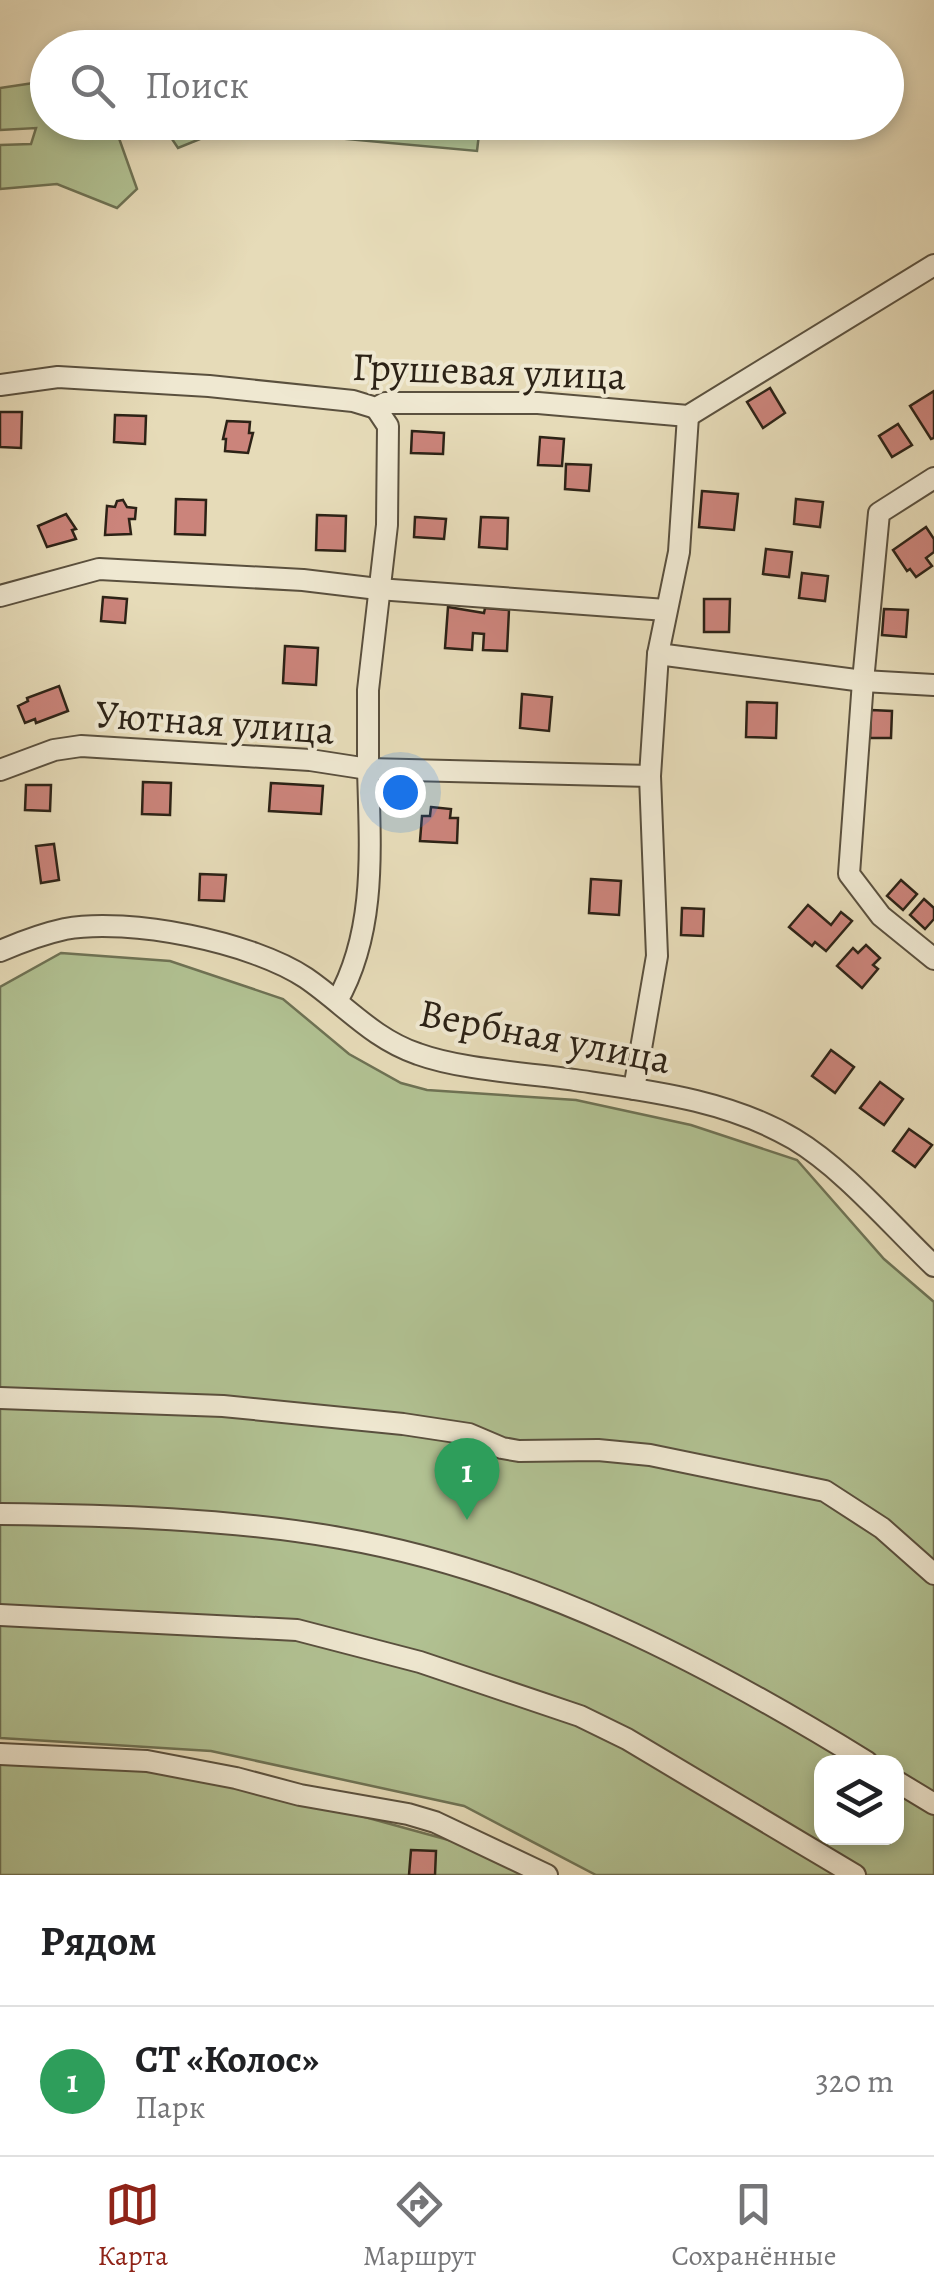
<!DOCTYPE html>
<html lang="ru">
<head>
<meta charset="utf-8">
<style>
  body { margin:0; font-family:Alegreya,serif; background:#f6f6f6; color:#202124 }
  .controls { position:absolute; right:30px; bottom:30px; display:grid; overflow:hidden; border-radius:20px; box-shadow:0 5px 15px #0003 }
  .controls button { width:90px; height:90px; display:grid; place-items:center; padding:0; border:0; border-bottom:2px solid #e0e0e0; background:#fff; color:#202124; font:50px sans-serif }
  .you { position:absolute; left:400px; top:792px; width:35px; height:35px; margin:-25px; border:8px solid #fff; border-radius:50%; background:#1a73e8; box-shadow:0 0 0 15px #1a73e833 }
  .badge { display:grid; place-items:center; width:65px; height:65px; border-radius:50%; background:#8f2418; color:#fff; font-size:32px; font-weight:700 }
  .pin { position:absolute; translate:-50% -82px; filter:drop-shadow(0 2px 5px #0008) }
  .pin::after { content:''; position:absolute; top:52px; width:35px; height:30px; background:inherit; clip-path:polygon(0 0,100% 0,50% 100%) }
  .list { margin:0; padding:0; list-style:none }
  h2 { display:flex; justify-content:space-between; align-items:center; height:130px; margin:0; padding:0 40px; font-size:42px }
  h2 small { font-size:32px; font-weight:400; color:#757577 }
  .list li { display:grid; grid-template-columns:65px 1fr auto; gap:30px; align-items:center; box-sizing:border-box; height:150px; padding:0 40px; border-top:2px solid #e0e0e0 }
  .list b { display:block; font-size:38px; white-space:nowrap }
  .list p { margin:0; font-size:32px; white-space:nowrap; color:#757577 }
  .list em { font-size:32px; font-style:normal; color:#757577 }
  .icon { flex:none; width:55px; height:55px; fill:none; stroke:currentColor; stroke-width:2; stroke-linecap:round; stroke-linejoin:round }
  .map { position:relative; flex:none; width:934px; height:1875px; overflow:hidden }
  .search { position:absolute; background:#fff; box-shadow:0 5px 15px #0003; left:30px; right:30px; top:30px; height:110px; display:flex; align-items:center; gap:25px; box-sizing:border-box; padding:0 35px; border-radius:55px; color:#757577; font-size:38px }
  .sheet { height:280px; background:#fff }
  nav { display:flex; justify-content:space-around; align-items:center; box-sizing:border-box; height:140px; border-top:2px solid #e0e0e0; background:#fff; font-size:28px; color:#757577 }
  nav a { display:grid; justify-items:center; gap:5px }
  nav .on { color:#8f2418 }
  .map>svg:first-child { display:block }
</style>
</head>
<body>
<div class="map">
<svg width="934" height="1875" viewBox="0 0 934 1875">
  <rect width="100%" height="100%" fill="#e6dbb8"/>
  <filter id="stains"><feTurbulence type="fractalNoise" baseFrequency=".002" numOctaves="4"/><feColorMatrix values="0 0 0 0 .2 0 0 0 0 .09 0 0 0 0 .02 0 0 0 .5 -.17"/></filter>
  <radialGradient id="worn" r=".72"><stop offset=".6" stop-color="#630" stop-opacity="0"/><stop offset="1" stop-color="#630" stop-opacity=".3"/></radialGradient>
  <!-- green -->
  <g fill="#b1c192" stroke="#6e7254" stroke-width="2.5" fill-rule="evenodd">
    <path d="M 47,81 L 48,122 L 59,123 L 60,128 L 69,122 L 409,122 L 479,134 L 477,151 L 227,128 L 178,148 L 164,127 L 115,127 L 137,189 L 117,208 L 57,184 L 0,189 L 0,145 L 31,144 L 36,128 L 0,130 L 0,88 Z"/>
    <path d="M 61,953 L 170,961 L 283,999 L 349,1054 L 401,1083 L 427,1090 L 576,1100 L 691,1125 L 797,1160 L 884,1259 L 934,1302 L 934,1875 L 596,1875 L 464,1806 L 211,1751 L 0,1738 L 0,987 ZM 822,1762 L 896,1762 L 896,1838 L 822,1838 Z"/>
    <path d="M 0,1760 L 176,1770 L 332,1808 L 474,1847 L 530,1875 L 0,1875 Z"/>
  </g>
  <!-- building -->
  <g fill="#cb847b" stroke="#2c2216" stroke-width="2.5">
    <path d="M 770,388 L 785,413 L 763,428 L 747,402 Z"/>
    <path d="M 934,391 L 934,438 L 931,439 L 910,406 Z"/>
    <path d="M 0,412 L 22,412 L 21,448 L 0,447 Z"/>
    <path d="M 115,415 L 146,416 L 145,444 L 114,442 Z"/>
    <path d="M 227,421 L 250,422 L 249,433 L 253,433 L 248,453 L 225,451 L 226,439 L 223,439 Z"/>
    <path d="M 898,424 L 912,445 L 892,457 L 879,436 Z"/>
    <path d="M 412,431 L 444,433 L 443,454 L 411,453 Z"/>
    <path d="M 540,437 L 564,439 L 562,466 L 538,465 Z"/>
    <path d="M 566,464 L 591,465 L 589,491 L 565,489 Z"/>
    <path d="M 702,491 L 738,494 L 734,530 L 699,527 Z"/>
    <path d="M 176,499 L 206,500 L 205,535 L 175,534 Z"/>
    <path d="M 796,499 L 823,502 L 820,527 L 794,524 Z"/>
    <path d="M 123,500 L 127,507 L 136,508 L 135,519 L 129,519 L 131,534 L 105,535 L 107,506 L 115,507 L 117,501 Z"/>
    <path d="M 66,514 L 76,529 L 72,530 L 76,539 L 47,547 L 38,526 Z"/>
    <path d="M 317,515 L 346,516 L 345,551 L 316,550 Z"/>
    <path d="M 415,517 L 446,519 L 444,539 L 414,537 Z"/>
    <path d="M 481,517 L 508,518 L 507,549 L 479,547 Z"/>
    <path d="M 926,527 L 934,539 L 934,552 L 926,558 L 932,566 L 916,577 L 910,569 L 907,571 L 893,550 Z"/>
    <path d="M 766,549 L 792,552 L 789,577 L 763,574 Z"/>
    <path d="M 802,573 L 828,576 L 825,601 L 799,598 Z"/>
    <path d="M 103,597 L 127,599 L 125,623 L 101,621 Z"/>
    <path d="M 704,599 L 730,599 L 729,632 L 704,632 Z"/>
    <path d="M 448,607 L 484,613 L 485,608 L 509,610 L 507,651 L 483,650 L 484,634 L 473,633 L 472,650 L 445,648 Z"/>
    <path d="M 884,609 L 908,610 L 906,637 L 882,635 Z"/>
    <path d="M 285,646 L 318,648 L 316,685 L 283,683 Z"/>
    <path d="M 59,686 L 68,711 L 36,723 L 35,719 L 25,723 L 18,706 L 28,701 L 27,698 Z"/>
    <path d="M 522,694 L 552,697 L 549,731 L 520,728 Z"/>
    <path d="M 747,702 L 777,703 L 776,738 L 746,737 Z"/>
    <path d="M 871,710 L 892,711 L 891,738 L 870,738 Z"/>
    <path d="M 143,782 L 171,783 L 170,815 L 142,814 Z"/>
    <path d="M 271,783 L 323,786 L 321,814 L 269,811 Z"/>
    <path d="M 26,785 L 51,785 L 50,811 L 25,810 Z"/>
    <path d="M 431,807 L 451,809 L 450,818 L 458,818 L 457,843 L 420,841 L 422,816 L 430,816 Z"/>
    <path d="M 54,844 L 59,880 L 41,883 L 36,846 Z"/>
    <path d="M 200,874 L 226,875 L 224,901 L 199,900 Z"/>
    <path d="M 591,879 L 621,881 L 619,915 L 589,913 Z"/>
    <path d="M 901,880 L 917,894 L 903,910 L 887,896 Z"/>
    <path d="M 924,899 L 934,908 L 934,919 L 925,929 L 910,915 Z"/>
    <path d="M 808,905 L 831,925 L 841,912 L 852,921 L 826,951 L 815,942 L 812,946 L 789,927 Z"/>
    <path d="M 682,908 L 704,909 L 703,936 L 681,935 Z"/>
    <path d="M 866,945 L 880,958 L 873,965 L 878,969 L 862,988 L 837,966 L 853,948 L 858,953 Z"/>
    <path d="M 831,1050 L 854,1067 L 835,1093 L 812,1076 Z"/>
    <path d="M 880,1082 L 903,1099 L 884,1125 L 860,1108 Z"/>
    <path d="M 909,1129 L 932,1145 L 915,1167 L 893,1151 Z"/>
    <path d="M 411,1850 L 436,1851 L 435,1875 L 409,1875 Z"/>
  </g>
  <g fill="none" stroke-linecap="round" stroke-linejoin="round">
    <!-- minor casing -->
    <g stroke="#5a503e" stroke-width="24">
      <g id="minor">
        <path d="M 0,385 L 58,377 L 209,386 L 353,401 L 376,408 L 385,403 L 538,403 L 688,416 L 934,265"/>
        <path d="M 934,478 L 879,513 L 863,681 L 849,874 L 881,916 L 934,959"/>
        <path d="M 0,596 L 99,569 L 303,580 L 378,589 L 666,610"/>
        <path d="M 658,654 L 863,681 L 934,685"/>
        <path d="M 0,770 L 54,750 L 81,746 L 310,760 L 368,769 L 368,690 L 387,525 L 388,426 L 376,408"/>
        <path d="M 0,951 C 21,942 42,934 65,929 C 129,917 252,942 306,978 C 344,1004 373,1039 418,1054 C 462,1070 528,1073 575,1080 C 650,1091 728,1100 794,1139 C 844,1169 891,1225 934,1266"/>
        <path d="M 337,1001 C 377,931 370,847 368,769 L 650,776"/>
        <path d="M 634,1089 L 657,956 L 650,776 L 658,654 L 679,552 L 688,416"/>
        <path d="M 0,1398 L 223,1406 L 403,1424 L 469,1434 L 502,1448 L 519,1451 L 598,1450 L 650,1455 L 825,1491 L 882,1528 L 934,1574"/>
        <path d="M 0,1514 C 109,1515 234,1519 340,1538 C 530,1571 705,1662 867,1762"/>
        <path d="M 0,1615 L 297,1630 L 420,1662 L 580,1716 L 627,1739 L 855,1875"/>
        <path d="M 0,1754 L 147,1761 L 236,1778 L 300,1795 L 408,1814 L 435,1822 L 547,1875"/>
        <path d="M 896,1781 L 934,1804"/>
      </g>
    </g>
    <!-- minor -->
    <use href="#minor" stroke="#efe8d1" stroke-width="20"/>
  </g>
  <g text-anchor="middle" dominant-baseline="central" stroke-width="8" stroke-linejoin="round" paint-order="stroke">
    <!-- street labels -->
    <g font-size="40" fill="#2c2216" stroke="#efe8d1">
      <text transform="translate(489 371) rotate(2)">Грушевая улица</text>
      <text transform="translate(215 722) rotate(4)">Уютная улица</text>
      <text transform="translate(545 1036) rotate(11)">Вербная улица</text>
    </g>
  </g>
  <rect width="100%" height="100%" filter="url(#stains)"/>
  <rect width="100%" height="100%" fill="url(#worn)"/>
</svg>
<div class="controls">
<button><svg class="icon" aria-label="layers" viewBox="0 0 24 24"><path d="M12 4l9 5-9 5-9-5zM3 14l9 5 9-5"/></svg></button>
</div>
<div class="you"></div>
<div class="pin badge" style="left:467px;top:1520px;background:#2e9e5b">1</div>
<div class="search"><svg class="icon" aria-label="search" viewBox="0 0 24 24"><circle cx="10" cy="10" r="6"/><path d="M15 15l6 6"/></svg>Поиск</div>
</div>
<section class="sheet">
<h2>Рядом<small></small></h2>
<ul class="list">
<li><span class="badge" style="background:#2e9e5b">1</span><div><b>СТ «Колос»</b><p>Парк</p></div><em>320 m</em></li>
</ul>
</section>
<nav>
<a class="on"><svg class="icon" aria-label="map" viewBox="0 0 24 24"><path d="M3 6l6-2 6 2 6-2v14l-6 2-6-2-6 2zM9 4v14M15 6v14"/></svg>Карта</a>
<a><svg class="icon" aria-label="directions" viewBox="0 0 24 24"><path d="M12 3l9 9-9 9-9-9zM9 14v-3h6M13 9l2 2-2 2"/></svg>Маршрут</a>
<a><svg class="icon" aria-label="saved" viewBox="0 0 24 24"><path d="M7 4h10v16l-5-4-5 4z"/></svg>Сохранённые</a>
</nav>
</body>
</html>
